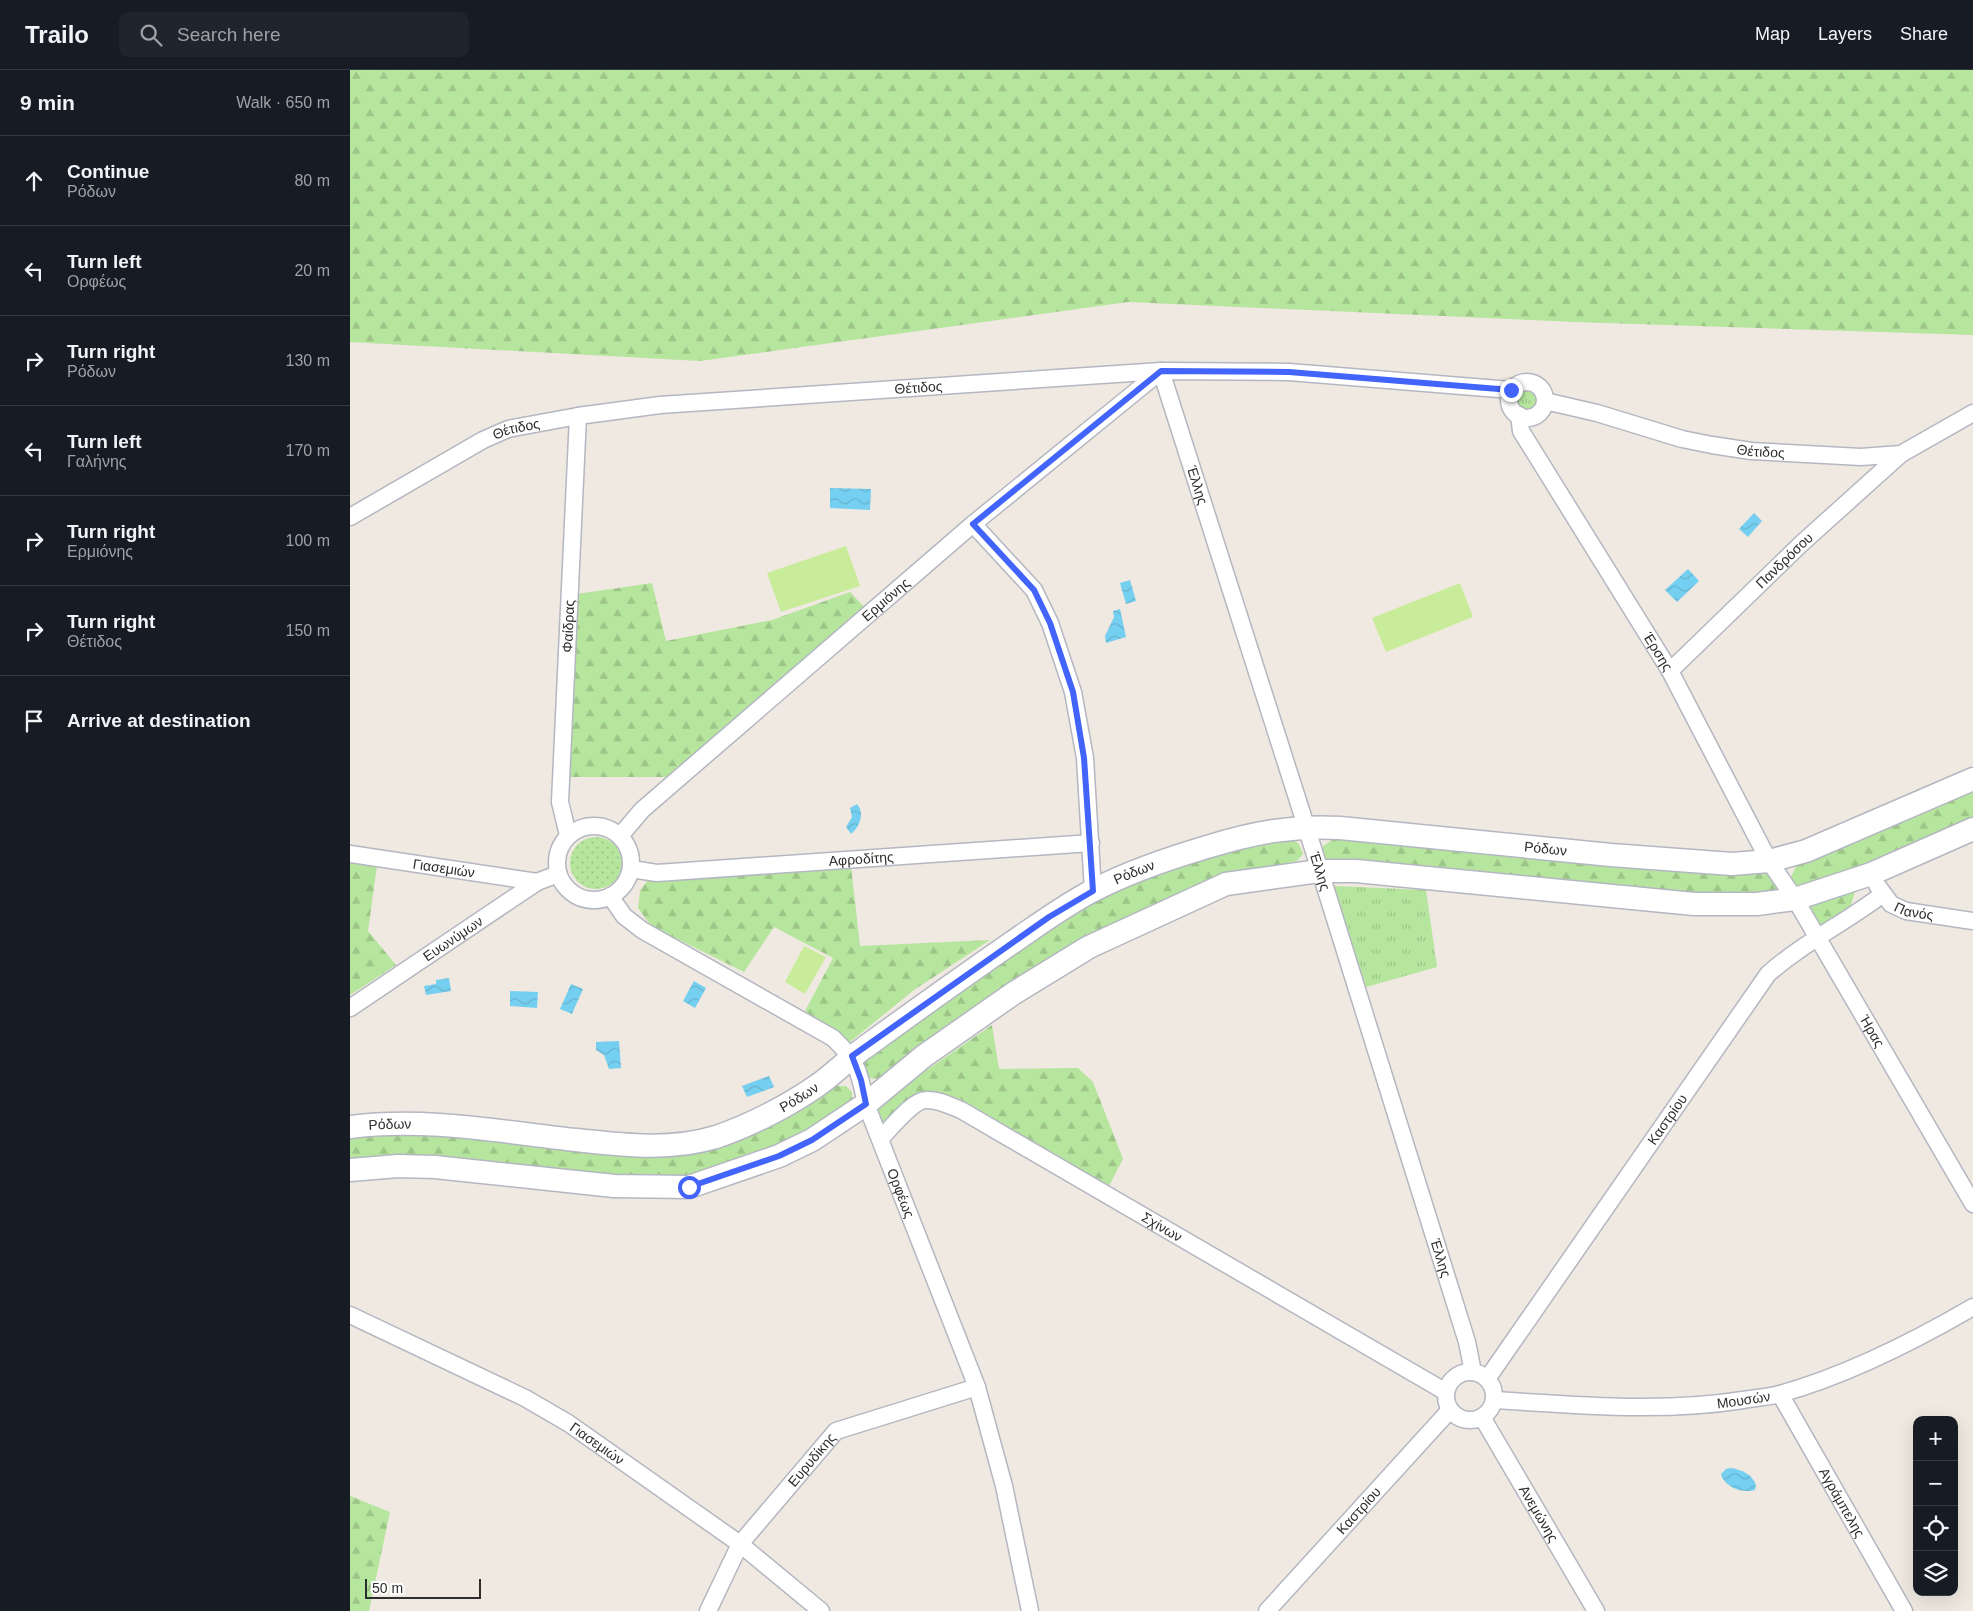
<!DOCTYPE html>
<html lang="en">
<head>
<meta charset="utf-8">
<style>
  body { margin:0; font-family:Helvetica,sans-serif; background:#20242c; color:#f1f3f6 }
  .controls { position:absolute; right:15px; bottom:15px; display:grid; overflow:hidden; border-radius:10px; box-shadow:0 5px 20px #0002 }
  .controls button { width:45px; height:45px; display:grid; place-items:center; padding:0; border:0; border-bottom:1px solid #363941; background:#171b24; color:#f1f3f6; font:25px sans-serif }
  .scale { position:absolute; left:15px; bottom:12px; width:116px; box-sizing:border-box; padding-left:5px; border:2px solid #2e2e2e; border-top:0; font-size:14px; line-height:18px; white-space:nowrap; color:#2e2e2e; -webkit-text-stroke:4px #fff; paint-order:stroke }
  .stop { position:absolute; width:15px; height:15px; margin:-11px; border:4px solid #4264fb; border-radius:50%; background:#fff }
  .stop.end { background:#4264fb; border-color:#fff; box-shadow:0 1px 5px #0008 }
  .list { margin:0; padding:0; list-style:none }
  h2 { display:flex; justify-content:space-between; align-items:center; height:65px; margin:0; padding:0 20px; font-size:21px }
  h2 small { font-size:16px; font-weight:400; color:#9ea1a6 }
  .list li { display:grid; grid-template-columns:32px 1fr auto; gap:15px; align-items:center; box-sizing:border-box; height:90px; padding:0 20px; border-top:1px solid #363941 }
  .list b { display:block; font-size:19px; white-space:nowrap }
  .list p { margin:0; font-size:16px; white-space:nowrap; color:#9ea1a6 }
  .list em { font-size:16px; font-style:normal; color:#9ea1a6 }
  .icon { flex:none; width:28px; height:28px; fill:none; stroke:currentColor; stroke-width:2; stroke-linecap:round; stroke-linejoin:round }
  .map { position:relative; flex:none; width:1623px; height:1541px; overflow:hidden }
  header { display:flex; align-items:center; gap:30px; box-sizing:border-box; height:70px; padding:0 25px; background:#171b24; border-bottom:1px solid #363941 }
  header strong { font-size:24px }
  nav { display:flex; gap:28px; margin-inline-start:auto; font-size:18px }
  .search { width:350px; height:45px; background:#20242c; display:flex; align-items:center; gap:12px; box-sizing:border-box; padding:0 18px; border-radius:10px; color:#9ea1a6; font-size:19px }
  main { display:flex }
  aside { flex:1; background:#171b24 }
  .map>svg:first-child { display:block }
</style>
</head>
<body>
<header>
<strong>Trailo</strong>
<div class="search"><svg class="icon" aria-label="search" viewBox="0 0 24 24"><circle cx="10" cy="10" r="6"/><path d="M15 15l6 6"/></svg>Search here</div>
<nav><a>Map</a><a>Layers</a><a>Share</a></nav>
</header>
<main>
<aside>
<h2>9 min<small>Walk · 650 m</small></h2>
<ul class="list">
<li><svg class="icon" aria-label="ahead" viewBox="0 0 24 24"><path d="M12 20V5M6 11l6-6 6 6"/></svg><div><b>Continue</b><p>Ρόδων</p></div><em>80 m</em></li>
<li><svg class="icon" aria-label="left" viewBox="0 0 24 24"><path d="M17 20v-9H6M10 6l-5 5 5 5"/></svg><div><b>Turn left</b><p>Ορφέως</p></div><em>20 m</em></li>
<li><svg class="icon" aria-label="right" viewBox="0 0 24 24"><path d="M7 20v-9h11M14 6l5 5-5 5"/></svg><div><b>Turn right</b><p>Ρόδων</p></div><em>130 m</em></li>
<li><svg class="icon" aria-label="left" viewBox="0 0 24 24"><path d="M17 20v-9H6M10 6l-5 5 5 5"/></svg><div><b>Turn left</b><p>Γαλήνης</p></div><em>170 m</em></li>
<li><svg class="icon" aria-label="right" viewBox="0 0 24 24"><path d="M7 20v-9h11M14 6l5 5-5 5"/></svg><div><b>Turn right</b><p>Ερμιόνης</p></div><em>100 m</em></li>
<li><svg class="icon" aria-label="right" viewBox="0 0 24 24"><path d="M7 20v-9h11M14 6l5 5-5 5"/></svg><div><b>Turn right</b><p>Θέτιδος</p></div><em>150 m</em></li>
<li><svg class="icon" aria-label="arrive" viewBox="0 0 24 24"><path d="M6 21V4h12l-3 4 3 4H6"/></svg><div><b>Arrive at destination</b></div></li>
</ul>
</aside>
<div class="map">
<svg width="1623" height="1541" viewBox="0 0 1623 1541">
  <defs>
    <pattern id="grass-tufts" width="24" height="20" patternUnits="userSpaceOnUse" patternTransform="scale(1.25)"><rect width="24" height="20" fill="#b6e59e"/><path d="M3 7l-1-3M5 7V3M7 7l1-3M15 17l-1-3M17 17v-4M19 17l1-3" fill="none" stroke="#9dc588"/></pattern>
    <pattern id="forest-firs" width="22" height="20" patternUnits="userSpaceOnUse" patternTransform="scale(1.25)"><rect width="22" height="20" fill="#b6e59e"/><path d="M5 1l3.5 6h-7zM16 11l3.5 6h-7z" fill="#9dc588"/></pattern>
    <pattern id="garden-dots" width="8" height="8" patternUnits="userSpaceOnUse" patternTransform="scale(1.25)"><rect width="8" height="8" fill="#b6e59e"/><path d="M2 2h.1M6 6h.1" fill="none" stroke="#9dc588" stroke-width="1.8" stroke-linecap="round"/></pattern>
    <pattern id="water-waves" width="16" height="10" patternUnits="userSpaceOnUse" patternTransform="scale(1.25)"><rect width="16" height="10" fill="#75cff0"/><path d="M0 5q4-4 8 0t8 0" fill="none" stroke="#66b2ce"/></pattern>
  </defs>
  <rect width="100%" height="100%" fill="#efe9e1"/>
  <!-- grass -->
  <g fill="url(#grass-tufts)">
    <circle cx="1177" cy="329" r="10"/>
    <path d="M 984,816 L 1076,820 L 1087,897 L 1016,917 Z"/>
  </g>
  <!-- forest -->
  <g fill="url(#forest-firs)">
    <path d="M 0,0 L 1623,0 L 1623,265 L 1225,252 L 778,232 L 350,291 L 0,272 Z"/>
    <path d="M 302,513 L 316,571 L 422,550 L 500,522 L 517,540 L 320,707 L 217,707 L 227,524 Z"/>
    <path d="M 1623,716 L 1623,751 L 1530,792 L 1448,817 L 1441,807 L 1446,796 L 1455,790 Z"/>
    <path d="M 928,765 C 942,768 949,769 953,784 L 947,791 L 853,813 L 780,846 L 713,882 L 532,1009 L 515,1008 L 511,1001 L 514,989 L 712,850 L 768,818 L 846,787 Z"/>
    <path d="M 1001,768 L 1326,801 L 1416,801 L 1424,807 L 1427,819 L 1421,825 L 1330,825 L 984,794 L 973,787 L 973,776 L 984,769 Z"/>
    <path d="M 0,793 L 27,796 L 18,861 L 46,895 L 0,925 Z"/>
    <path d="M 501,796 L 510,876 L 640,870 L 564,920 L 500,972 L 455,941 L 483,888 L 424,857 L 394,902 L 301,856 L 288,838 L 290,821 L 298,810 Z"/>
    <path d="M 1506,819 L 1499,841 L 1468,859 L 1453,832 Z"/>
    <path d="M 642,955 L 649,999 L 728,998 L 743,1012 L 773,1089 L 759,1116 L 610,1029 L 584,1021 L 563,1027 L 533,1053 L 526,1035 Z"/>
    <path d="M 483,1016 L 496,1016 L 502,1022 L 502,1031 L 495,1041 L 426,1080 L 321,1110 L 0,1094 L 0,1068 L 58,1061 L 319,1084 Z"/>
    <path d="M 0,1426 L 40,1442 L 19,1541 L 0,1541 Z"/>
  </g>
  <!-- garden -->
  <circle fill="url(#garden-dots)" cx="246" cy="793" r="26"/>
  <!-- pitch -->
  <g fill="#c9ec9a">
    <path d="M 496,476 L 510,516 L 431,542 L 417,503 Z"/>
    <path d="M 1110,513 L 1123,547 L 1036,582 L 1022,548 Z"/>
    <path d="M 454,876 L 476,887 L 455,924 L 435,912 Z"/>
  </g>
  <!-- water -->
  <g fill="url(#water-waves)">
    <path d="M 480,418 L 521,419 L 520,440 L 480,438 Z"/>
    <path d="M 1404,443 L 1412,451 L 1398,467 L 1389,459 Z"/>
    <path d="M 1338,499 L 1349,511 L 1327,532 L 1315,520 Z"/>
    <path d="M 780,510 L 786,531 L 776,534 L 770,513 Z"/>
    <path d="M 770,539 L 776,567 L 756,573 L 755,566 L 764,547 L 763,541 Z"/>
    <path d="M 507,734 C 515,743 510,757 501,764 L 496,757 L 502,747 L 500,738 Z"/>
    <path d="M 99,908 L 101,921 L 76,925 L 74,916 L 86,914 L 86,910 Z"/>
    <path d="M 344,911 L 356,918 L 345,938 L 333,931 Z"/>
    <path d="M 221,914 L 233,919 L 222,944 L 210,939 Z"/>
    <path d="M 160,921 L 188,922 L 187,938 L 160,936 Z"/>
    <path d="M 269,971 L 271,998 L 259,999 L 254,985 L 246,980 L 246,972 Z"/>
    <path d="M 419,1006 L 424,1017 L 397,1027 L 392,1016 Z"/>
    <path d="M 1381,1398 C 1392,1400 1402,1404 1406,1415 L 1405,1420 C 1393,1424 1374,1417 1371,1404 L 1376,1399 Z"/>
  </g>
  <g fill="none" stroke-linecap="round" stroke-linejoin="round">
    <!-- street casing -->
    <g stroke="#b4b7c1" stroke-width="19">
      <g id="street">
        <circle cx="1177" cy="330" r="18"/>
        <path id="s1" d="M 1195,331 L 1247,343 L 1332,369 L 1362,375 L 1401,381 L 1511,387 L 1551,384 L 1623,343"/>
        <path id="s2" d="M 1169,345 L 1171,361 L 1320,601 L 1419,791 L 1445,829 L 1623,1134"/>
        <path id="s3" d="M 0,447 L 133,370 L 158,359 L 228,346 L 310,335 L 811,301 L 939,302 L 1161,320"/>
        <path d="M 623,454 L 684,520 L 700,553 L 723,622 L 735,688 L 743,821"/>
        <path id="s4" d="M 1320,601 L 1451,474 L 1551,384"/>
        <circle cx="244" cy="793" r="37"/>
        <path id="s5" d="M 218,765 L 210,732 L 228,346"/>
        <path id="s6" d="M 270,766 L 292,740 L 623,454 L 811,301 L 956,756 L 1117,1272 L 1123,1302"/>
        <path id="s7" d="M 0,784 L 187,812"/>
        <path id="s8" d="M 281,799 L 307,803 L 741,773"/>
        <path id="s9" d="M 1527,815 L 1541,834 L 1556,841 L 1623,851"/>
        <path id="s10" d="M 260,826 L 274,846 L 292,860 L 483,968 C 508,992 509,1001 516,1034 L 627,1317 L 654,1416 L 680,1541"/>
        <path id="s11" d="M 0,938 L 187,812 L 208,804"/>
        <path id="s12" d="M 531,1068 C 541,1058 563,1030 576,1030 C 588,1029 600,1036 611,1040 L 1096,1322"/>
        <path id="s13" d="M 0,1245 L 175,1328 L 218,1353 L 390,1474 L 471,1541"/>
        <circle cx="1120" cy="1326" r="24"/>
        <path id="s14" d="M 1137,1309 L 1418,904 C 1453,873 1495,853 1533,824"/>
        <path id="s15" d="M 1430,1324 L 1554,1541"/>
        <path id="s16" d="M 1144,1330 C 1227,1335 1311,1343 1393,1330 C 1405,1328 1418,1327 1430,1324 C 1498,1305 1563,1272 1623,1237"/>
        <path id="s17" d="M 1132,1347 L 1246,1541"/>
        <path id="s18" d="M 358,1541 L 390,1474 L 486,1361 L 627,1317"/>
        <path id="s19" d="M 917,1541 L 1100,1340"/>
      </g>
    </g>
    <!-- secondary casing -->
    <g stroke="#b4b7c1" stroke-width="25">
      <g id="secondary">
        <path id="s20" d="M 0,1057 C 75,1047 152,1062 226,1070 C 273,1075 320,1081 366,1067 C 399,1056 440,1035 468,1015 C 484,1004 498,989 514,978 C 562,943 611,908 660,874 C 688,855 716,834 746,819 C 781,801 820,788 857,777 C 902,763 943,755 990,758 L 1261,785 L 1382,794 L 1419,791 L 1456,781 L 1623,709"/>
        <path d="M 0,1100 L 48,1096 L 85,1097 L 264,1116 L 339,1117 L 429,1086 L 462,1070 L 516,1034 L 574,986 L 664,923 L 739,877 L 876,814 L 969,801 L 1006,801 L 1344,834 L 1407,834 L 1445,829 L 1521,804 L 1623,759"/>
      </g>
    </g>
    <!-- street -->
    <use href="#street" stroke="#fff" stroke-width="16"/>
    <!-- secondary -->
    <use href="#secondary" stroke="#fff" stroke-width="22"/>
  </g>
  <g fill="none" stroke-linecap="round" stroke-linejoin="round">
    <!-- route -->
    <path stroke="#4264fb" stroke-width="6" d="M 339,1117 L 429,1086 L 462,1070 L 516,1034 L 511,1010 L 502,986 L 699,847 L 743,821 L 734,688 L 723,622 L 700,553 L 684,520 L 623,454 L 811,301 L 939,302 L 1161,320"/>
  </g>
  <g text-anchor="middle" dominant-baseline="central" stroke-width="5" stroke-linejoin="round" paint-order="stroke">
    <!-- street labels -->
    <g font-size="14" fill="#2e2e2e" stroke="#fff">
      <text stroke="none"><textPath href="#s3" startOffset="594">Θέτιδος</textPath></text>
      <text stroke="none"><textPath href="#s3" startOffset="189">Θέτιδος</textPath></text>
      <text stroke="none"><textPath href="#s1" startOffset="222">Θέτιδος</textPath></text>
      <text stroke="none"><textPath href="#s6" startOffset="834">Έλλης</textPath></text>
      <text stroke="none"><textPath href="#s4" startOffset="159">Πανδρόσου</textPath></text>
      <text stroke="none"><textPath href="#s6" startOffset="356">Ερμιόνης</textPath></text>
      <text stroke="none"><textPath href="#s5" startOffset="210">Φαίδρας</textPath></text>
      <text stroke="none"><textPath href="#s2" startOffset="276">Έρσης</textPath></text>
      <text stroke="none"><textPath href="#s20" startOffset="1284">Ρόδων</textPath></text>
      <text stroke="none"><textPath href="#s8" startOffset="231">Αφροδίτης</textPath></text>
      <text stroke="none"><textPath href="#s7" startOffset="95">Γιασεμιών</textPath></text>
      <text stroke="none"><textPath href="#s6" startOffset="1239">Έλλης</textPath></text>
      <text stroke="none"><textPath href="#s20" startOffset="865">Ρόδων</textPath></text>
      <text stroke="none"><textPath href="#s9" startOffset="48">Πανός</textPath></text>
      <text stroke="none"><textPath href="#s11" startOffset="124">Ευωνύμων</textPath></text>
      <text stroke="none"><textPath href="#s2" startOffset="712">Ήρας</textPath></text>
      <text stroke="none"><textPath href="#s20" startOffset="460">Ρόδων</textPath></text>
      <text stroke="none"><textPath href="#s14" startOffset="316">Καστρίου</textPath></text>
      <text stroke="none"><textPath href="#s20" startOffset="40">Ρόδων</textPath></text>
      <text stroke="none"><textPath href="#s10" startOffset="438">Ορφέως</textPath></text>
      <text stroke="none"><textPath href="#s12" startOffset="329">Σχίνων</textPath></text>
      <text stroke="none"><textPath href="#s6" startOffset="1644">Έλλης</textPath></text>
      <text stroke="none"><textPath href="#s16" startOffset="250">Μουσών</textPath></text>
      <text stroke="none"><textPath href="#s13" startOffset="279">Γιασεμιών</textPath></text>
      <text stroke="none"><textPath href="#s18" startOffset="185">Ευρυδίκης</textPath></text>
      <text stroke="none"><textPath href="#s15" startOffset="125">Αγράμπελης</textPath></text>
      <text stroke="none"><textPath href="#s19" startOffset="136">Καστρίου</textPath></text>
      <text stroke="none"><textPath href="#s17" startOffset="112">Ανεμώνης</textPath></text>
    </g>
  </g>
</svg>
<div class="controls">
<button>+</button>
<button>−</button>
<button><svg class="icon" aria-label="locate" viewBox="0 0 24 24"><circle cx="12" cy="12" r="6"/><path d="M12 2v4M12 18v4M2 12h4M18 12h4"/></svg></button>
<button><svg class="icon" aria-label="layers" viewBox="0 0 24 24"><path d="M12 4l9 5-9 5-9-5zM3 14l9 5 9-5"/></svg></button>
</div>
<div class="scale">50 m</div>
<div class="stop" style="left:339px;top:1117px"></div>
<div class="stop end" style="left:1161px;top:320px"></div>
</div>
</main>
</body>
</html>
